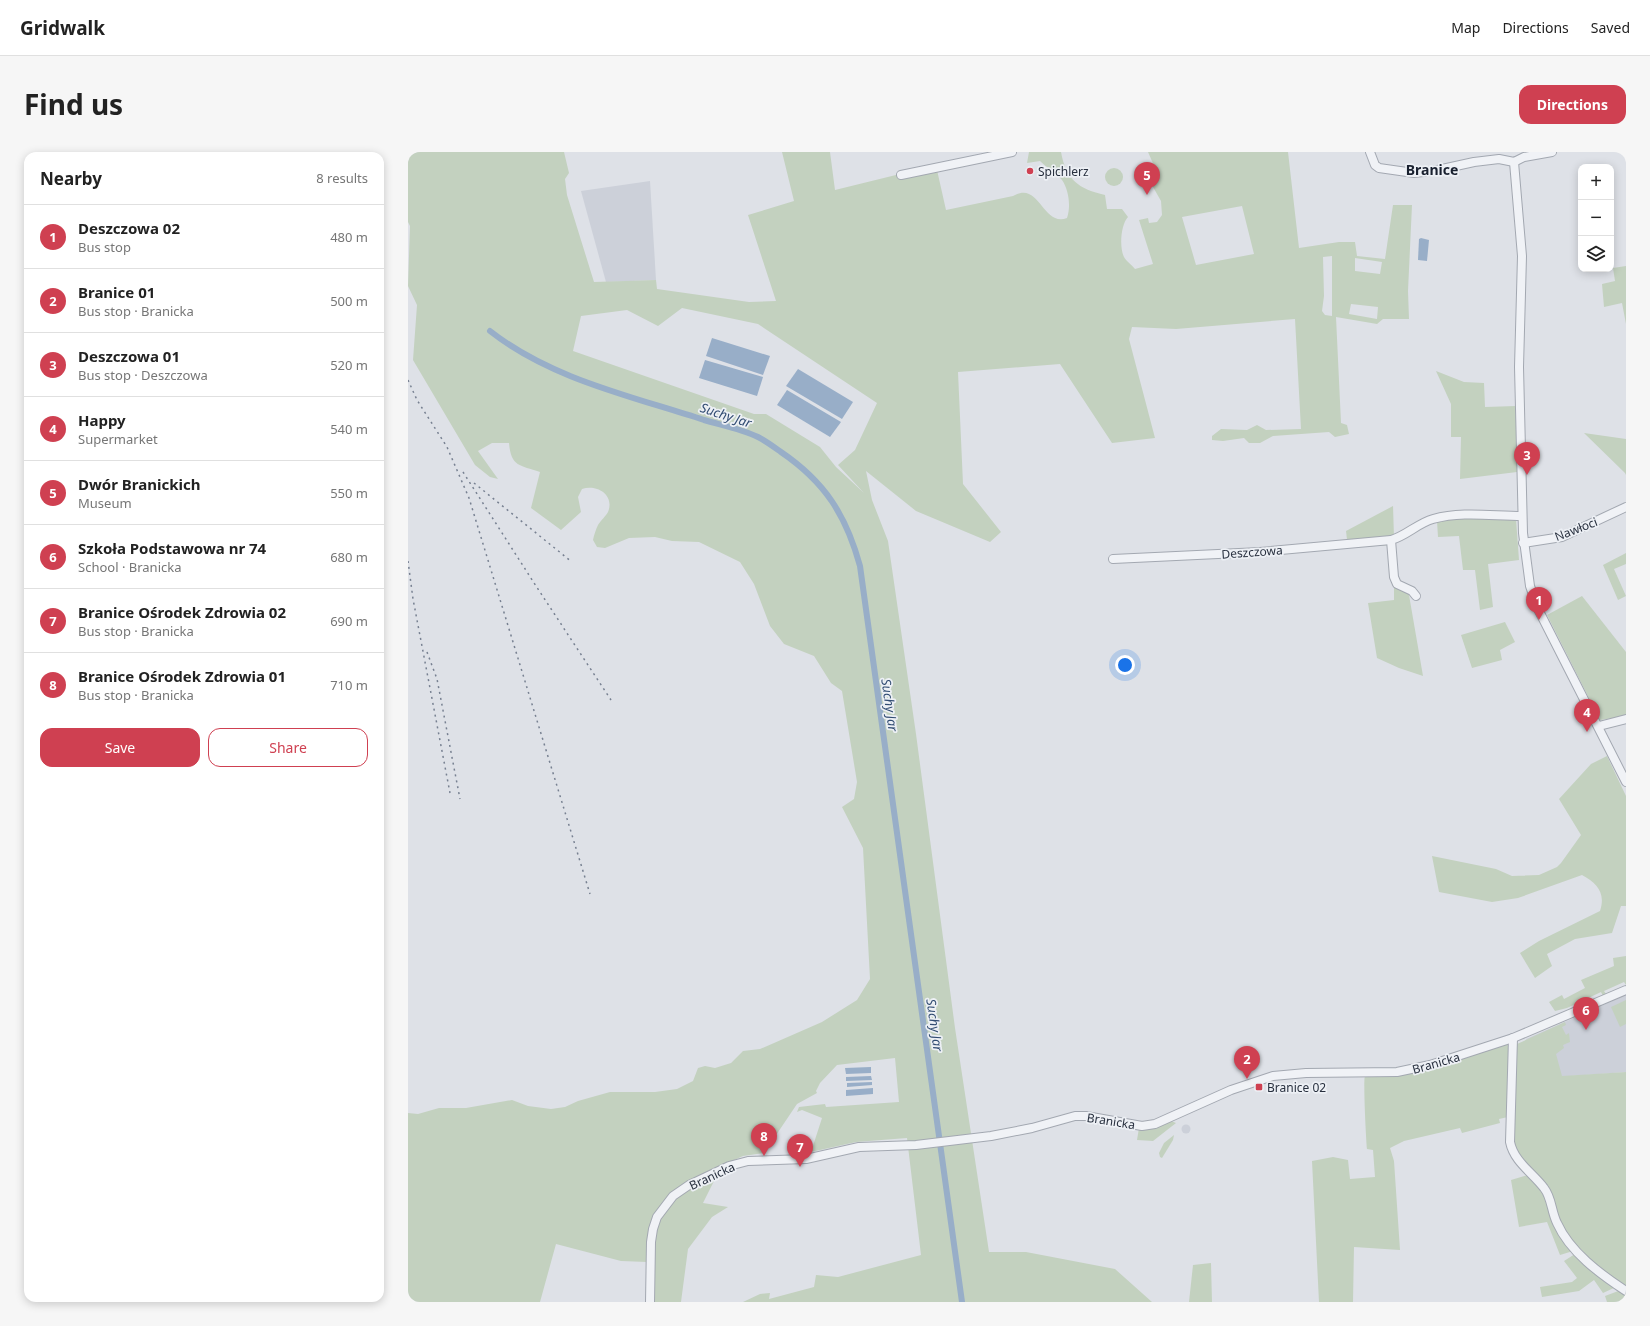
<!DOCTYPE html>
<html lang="en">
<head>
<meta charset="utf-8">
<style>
  body { margin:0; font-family:"Noto Sans",sans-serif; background:#f6f6f6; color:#222 }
  .controls { position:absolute; right:12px; top:12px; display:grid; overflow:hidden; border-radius:8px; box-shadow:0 2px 10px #0003 }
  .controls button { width:36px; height:36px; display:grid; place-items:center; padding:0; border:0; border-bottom:1px solid #e0e0e0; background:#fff; color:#222; font:20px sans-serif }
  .you { position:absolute; left:717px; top:513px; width:14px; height:14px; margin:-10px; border:3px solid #fff; border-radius:50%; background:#1a73e8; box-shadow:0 0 0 6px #1a73e833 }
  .badge { display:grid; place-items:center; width:26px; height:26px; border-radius:50%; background:#cf4051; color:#fff; font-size:13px; font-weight:700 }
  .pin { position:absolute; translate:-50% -33px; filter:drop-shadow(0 1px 2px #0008) }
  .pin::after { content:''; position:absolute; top:21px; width:14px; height:12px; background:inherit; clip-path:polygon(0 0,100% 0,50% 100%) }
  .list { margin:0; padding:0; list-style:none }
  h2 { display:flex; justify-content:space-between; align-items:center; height:52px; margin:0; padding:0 16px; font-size:17px }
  h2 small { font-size:13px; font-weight:400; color:#767676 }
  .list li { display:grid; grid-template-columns:26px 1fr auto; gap:12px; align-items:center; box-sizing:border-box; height:64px; padding:0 16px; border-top:1px solid #e0e0e0 }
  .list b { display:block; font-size:15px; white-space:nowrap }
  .list p { margin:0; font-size:13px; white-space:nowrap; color:#767676 }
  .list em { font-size:13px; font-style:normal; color:#767676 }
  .actions { display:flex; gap:8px; padding:12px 16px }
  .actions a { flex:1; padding:9px 0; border:1px solid #cf4051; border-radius:12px; text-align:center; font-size:14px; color:#cf4051 }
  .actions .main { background:#cf4051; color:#fff }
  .icon { flex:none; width:22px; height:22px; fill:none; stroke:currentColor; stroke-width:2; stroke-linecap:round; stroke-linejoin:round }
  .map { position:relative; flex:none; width:1218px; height:1150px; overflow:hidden; border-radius:12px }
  header { display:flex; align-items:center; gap:24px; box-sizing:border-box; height:56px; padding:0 20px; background:#fff; border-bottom:1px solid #e0e0e0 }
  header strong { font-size:19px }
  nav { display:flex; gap:22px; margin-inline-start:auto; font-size:14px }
  .intro { display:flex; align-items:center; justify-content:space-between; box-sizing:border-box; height:96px; padding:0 24px }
  h1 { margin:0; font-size:28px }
  .button { padding:10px 18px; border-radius:12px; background:#cf4051; color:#fff; font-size:14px; font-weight:700 }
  main { display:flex; gap:24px; padding:0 24px }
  aside { flex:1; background:#fff; border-radius:12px; box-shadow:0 2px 10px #0003 }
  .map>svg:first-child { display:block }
</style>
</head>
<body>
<header>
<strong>Gridwalk</strong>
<nav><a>Map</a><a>Directions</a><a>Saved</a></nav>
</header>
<div class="intro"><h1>Find us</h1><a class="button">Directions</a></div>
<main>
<aside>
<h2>Nearby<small>8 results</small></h2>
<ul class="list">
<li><span class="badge">1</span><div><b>Deszczowa 02</b><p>Bus stop</p></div><em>480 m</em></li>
<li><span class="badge">2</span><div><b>Branice 01</b><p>Bus stop · Branicka</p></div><em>500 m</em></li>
<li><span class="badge">3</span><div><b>Deszczowa 01</b><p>Bus stop · Deszczowa</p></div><em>520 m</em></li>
<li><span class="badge">4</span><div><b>Happy</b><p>Supermarket</p></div><em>540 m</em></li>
<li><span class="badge">5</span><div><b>Dwór Branickich</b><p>Museum</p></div><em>550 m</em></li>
<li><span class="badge">6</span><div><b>Szkoła Podstawowa nr 74</b><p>School · Branicka</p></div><em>680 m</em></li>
<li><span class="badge">7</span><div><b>Branice Ośrodek Zdrowia 02</b><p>Bus stop · Branicka</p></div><em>690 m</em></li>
<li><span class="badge">8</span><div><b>Branice Ośrodek Zdrowia 01</b><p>Bus stop · Branicka</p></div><em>710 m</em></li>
</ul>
<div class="actions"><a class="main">Save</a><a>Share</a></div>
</aside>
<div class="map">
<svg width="1218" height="1150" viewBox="0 0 1218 1150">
  <rect width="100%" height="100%" fill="#dee1e7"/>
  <!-- built -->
  <g fill="#ccd0d9">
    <path d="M 242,29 L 248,128 L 198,130 L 173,39 Z"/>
    <path d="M 1218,843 L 1218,920 L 1136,926 L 1118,887 Z"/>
    <circle cx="778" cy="977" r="4.5"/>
  </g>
  <!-- green -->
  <g fill="#c3d1bf" fill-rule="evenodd">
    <path d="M 0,0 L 156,0 L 161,21 L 157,27 L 159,43 L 186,130 L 248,128 L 249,137 L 341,150 L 368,149 L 340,63 L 386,49 L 374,0 L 422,0 L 427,38 L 492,22 L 529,18 L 538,58 L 605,44 C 632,28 634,75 659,66 C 663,55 661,38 654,28 C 649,22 638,15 632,9 L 619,11 L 621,0 L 653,0 C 658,28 671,37 697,43 L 699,57 L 714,57 L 720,65 C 713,72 711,95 716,105 C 718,109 724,113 727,117 L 745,112 L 731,68 L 740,66 L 741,71 L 749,70 L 754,63 L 753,49 L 745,35 L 747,16 L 740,0 L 880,0 L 891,96 L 931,90 L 947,90 L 949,104 L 977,107 L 985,53 L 1004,53 L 1000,139 L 1001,167 L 975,167 L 969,172 L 928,165 L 933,271 L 939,273 L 941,282 L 927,285 L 921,280 L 865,284 L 852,291 L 841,291 L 836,286 L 815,289 L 804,288 L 804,284 L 813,277 L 839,278 L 849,273 L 858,278 L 893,277 L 887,167 L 768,177 L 724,175 L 721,187 L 747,286 L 704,291 L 652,212 L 550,220 L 555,332 L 593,380 L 582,390 L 508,359 L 458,319 L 464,348 L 480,389 L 508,582 L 547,876 L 581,1100 L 618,1100 L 707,1117 L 744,1150 L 335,1150 L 352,1142 L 362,1141 L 361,1147 L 406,1135 L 408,1123 L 430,1125 L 513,1103 L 499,986 L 448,990 L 403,1000 L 414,966 L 394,958 L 389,960 L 391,955 L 417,952 L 418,955 L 491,950 L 487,906 L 429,913 L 412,931 L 408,939 L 409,941 L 389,952 L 356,1001 L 335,1004 L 276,1031 L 255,1050 L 247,1062 L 239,1110 L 213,1109 L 148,1092 L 132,1150 L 0,1150 L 0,961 L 10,962 L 31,956 L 58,956 L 104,948 L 120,954 L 143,957 L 157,955 L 170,949 L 202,940 L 247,940 L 269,937 L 285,929 L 290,916 L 297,914 L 307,916 L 323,911 L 335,899 L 352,897 L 414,870 L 449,848 L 462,827 L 455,696 L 434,655 L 446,647 L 449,630 L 434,539 L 423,531 L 406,504 L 376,492 L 362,474 L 346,432 L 332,410 L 291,390 L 264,389 L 247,385 L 221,386 L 197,396 L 189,395 L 185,388 C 186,383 188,377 190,373 C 193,368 198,364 200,360 C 207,343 189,332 174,337 L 170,345 L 173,360 L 153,378 L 123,356 L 132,320 C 112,313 103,315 101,291 L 84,291 L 70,299 L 90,327 L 82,325 L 67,313 L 5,208 L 9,153 L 0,134 L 2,74 L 0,70 ZM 834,54 L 846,102 L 788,113 L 774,65 ZM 924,104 L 924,164 L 917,163 L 914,159 L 916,144 L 915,105 ZM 947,106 L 974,110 L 972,122 L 947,119 ZM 943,152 L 970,155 L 969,167 L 941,162 ZM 274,156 L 350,172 L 469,251 L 447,298 L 430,313 L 456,341 L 428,315 L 412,295 L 358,262 L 346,262 L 165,199 L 173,164 L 219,158 L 250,174 Z"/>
    <circle cx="706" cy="25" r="9"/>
    <path d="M 1218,114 L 1218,172 L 1214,151 L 1196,155 L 1194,132 L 1207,129 L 1205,116 Z"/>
    <path d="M 1028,219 L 1056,230 L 1076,231 L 1077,255 L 1108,254 L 1109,320 L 1052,327 L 1053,285 L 1043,285 L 1043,252 Z"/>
    <path d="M 1176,281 L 1218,287 L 1218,323 L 1217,321 Z"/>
    <path d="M 985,354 L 986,386 L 981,393 L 940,396 L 938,379 Z"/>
    <path d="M 1047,364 L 1108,367 L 1111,408 L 1080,412 L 1085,455 L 1072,458 L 1067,418 L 1055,418 L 1051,384 L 1030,385 L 1029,369 Z"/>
    <path d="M 1218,401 L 1218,412 L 1206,417 L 1218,444 L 1210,448 L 1195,413 Z"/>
    <path d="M 986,434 L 998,439 L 1001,443 L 1015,524 L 991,516 L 969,506 L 960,451 L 986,448 Z"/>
    <path d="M 1174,444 L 1218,500 L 1218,564 L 1192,568 L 1139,463 Z"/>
    <path d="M 1097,470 L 1107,490 L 1092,498 L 1094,508 L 1064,516 L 1053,483 Z"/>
    <path d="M 1199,604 L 1218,644 L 1218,754 L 1213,754 L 1204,781 L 1167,787 L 1139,802 L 1144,814 L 1127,826 L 1112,801 L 1131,789 L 1192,759 C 1198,741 1189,731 1174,723 L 1110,746 L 1084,750 L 1031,740 L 1024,704 L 1088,717 L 1104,724 L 1131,723 L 1149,715 L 1153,711 L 1173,683 L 1151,647 L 1183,612 Z"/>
    <path d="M 1218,804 L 1218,833 L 1216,830 L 1196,839 L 1198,842 L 1195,844 L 1193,840 L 1159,856 L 1147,859 L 1141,850 L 1154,843 L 1156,847 L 1177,836 L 1173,828 L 1206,814 L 1205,806 Z"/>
    <path d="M 1218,848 L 1218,872 L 1212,875 L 1203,855 Z"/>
    <path d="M 1157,870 L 1158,873 L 1154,875 L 1158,883 L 1161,881 L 1162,890 L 1155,893 L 1156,896 L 1148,902 L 1154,924 L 1218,920 L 1218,1137 L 1183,1109 L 1160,1084 L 1147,1059 L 1108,1000 L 1105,987 L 1109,892 Z"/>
    <path d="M 1100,892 L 1102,893 L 1100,965 L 1091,967 L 1092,971 L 1054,981 L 1052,976 L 996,989 L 982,996 L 986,1009 L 992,1098 L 946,1095 L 945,1150 L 911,1150 L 904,1009 L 925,1005 L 940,1008 L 942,1027 L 967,1025 L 965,998 L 959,997 C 958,987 955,927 957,924 L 996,923 Z"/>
    <path d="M 763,969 L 768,971 L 745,989 L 729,988 L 731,976 Z"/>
    <path d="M 766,983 L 765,988 L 754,1006 L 752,1005 L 751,1001 L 756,991 Z"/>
    <path d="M 309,1023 L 295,1051 L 320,1055 L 304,1065 L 280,1097 L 273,1150 L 247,1150 C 246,1108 236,1068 276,1040 C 286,1033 299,1028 309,1023 Z"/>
    <path d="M 1120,1023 L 1134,1036 L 1165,1099 L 1152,1103 L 1139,1070 L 1111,1075 L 1103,1028 Z"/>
    <path d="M 1167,1102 L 1208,1135 L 1195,1141 L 1186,1128 L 1171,1139 L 1134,1145 L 1132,1135 L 1164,1130 L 1169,1126 L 1156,1109 Z"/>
    <path d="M 803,1111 L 804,1150 L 781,1150 L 785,1113 Z"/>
    <path d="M 1213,1138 L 1218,1140 L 1218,1150 L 1199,1150 L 1197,1144 Z"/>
  </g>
  <!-- water -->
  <g fill="#98aec8">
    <path d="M 1013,86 L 1021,88 L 1019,109 L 1010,108 L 1011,87 Z"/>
    <path d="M 304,186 L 362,204 L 355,223 L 298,204 Z"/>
    <path d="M 297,208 L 355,225 L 349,244 L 291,226 Z"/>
    <path d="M 390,217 L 445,250 L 434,267 L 378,234 Z"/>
    <path d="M 379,238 L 433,270 L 422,285 L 369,253 Z"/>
    <path d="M 463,915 L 463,921 L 438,922 L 437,916 Z"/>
    <path d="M 463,924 L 464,928 L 438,929 L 438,925 Z"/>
    <path d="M 464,930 L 464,933 L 439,935 L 439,931 Z"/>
    <path d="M 465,936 L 465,942 L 438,944 L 438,938 Z"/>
  </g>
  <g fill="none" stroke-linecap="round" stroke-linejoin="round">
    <!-- canal -->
    <path stroke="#98aec8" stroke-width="6" d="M 82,179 C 143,227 223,244 296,268 C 313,273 334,277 350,285 C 358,289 366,295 373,300 C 417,330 438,363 452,414 L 554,1150"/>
    <!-- minor casing -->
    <g stroke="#a3a8b1" stroke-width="10">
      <g id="minor">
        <path d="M 962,0 L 967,13 L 971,16 L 1006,21 L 1025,19 L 1066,10 L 1091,7 L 1106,10 L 1116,5 L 1144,0"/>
        <path d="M 1106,10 L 1114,104 L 1111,215 L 1115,381 L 1122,434 L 1130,457 L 1218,630"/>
        <path d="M 493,23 L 604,0"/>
        <path d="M 983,388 L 986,425 L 989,432 L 1004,439 L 1008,444"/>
        <path d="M 1115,391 L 1154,385 L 1218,355"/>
        <path d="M 705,407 L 852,400 L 983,388 C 998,384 1010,371 1025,367 C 1054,359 1084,364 1114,364"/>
        <path d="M 1191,574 L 1218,567"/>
        <path d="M 1105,886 L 1102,990 C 1106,1010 1125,1021 1136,1036 C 1144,1046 1143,1059 1149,1071 C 1162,1100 1192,1122 1218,1139"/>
        <path d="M 242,1150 L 243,1090 L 245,1077 L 249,1065 L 265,1044 L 281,1033 L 321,1014 L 340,1009 L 398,1007 L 451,995 L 508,993 L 583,984 L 624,976 L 667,964 L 678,964 L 734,974 L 747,972 L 823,938 L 865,924 L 898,921 L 989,920 L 1022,913 L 1105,886 L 1218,838"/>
      </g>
    </g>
    <!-- minor -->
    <use href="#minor" stroke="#f0f2f6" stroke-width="8"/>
    <!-- rail -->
    <g stroke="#778091" stroke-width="1.5" stroke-dasharray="2 4" stroke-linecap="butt">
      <path d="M 0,228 L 9,248 L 39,295 L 61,346 L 182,742"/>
      <path d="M 55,320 L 128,434 L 203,548"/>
      <path d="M 66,331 L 164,410"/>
      <path d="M 0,409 L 5,447 L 42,641"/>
      <path d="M 19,500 L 29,527 L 52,647"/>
    </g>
  </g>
  <!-- markers -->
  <g fill="#cf4051" stroke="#edf0f5" stroke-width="1.5">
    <circle cx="622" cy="19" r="4"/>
    <rect x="847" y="931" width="8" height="8" rx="2"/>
  </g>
  <g text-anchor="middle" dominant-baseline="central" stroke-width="3.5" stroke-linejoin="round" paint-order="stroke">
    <!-- poi labels -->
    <g font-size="12" fill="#272f3e" stroke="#edf0f5" text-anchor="start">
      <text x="630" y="19">Spichlerz</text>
      <text x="859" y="935">Branice 02</text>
    </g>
    <!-- street labels -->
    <g font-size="12" fill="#272f3e" stroke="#edf0f5">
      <text transform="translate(1168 377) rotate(-21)">Nawłoci</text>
      <text transform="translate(844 400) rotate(-4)">Deszczowa</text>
      <text transform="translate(1028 911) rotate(-16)">Branicka</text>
      <text transform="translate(703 969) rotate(9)">Branicka</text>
      <text transform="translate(304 1024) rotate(-25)">Branicka</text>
    </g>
    <!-- water labels -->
    <g font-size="13" font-style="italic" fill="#314c72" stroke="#edf0f5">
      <text transform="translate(318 263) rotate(18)">Suchy Jar</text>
      <text transform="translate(482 553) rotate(82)">Suchy Jar</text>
      <text transform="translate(527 873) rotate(82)">Suchy Jar</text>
    </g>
    <!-- quarter labels -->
    <g font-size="14" font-weight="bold" fill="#19202f" stroke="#edf0f5">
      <text x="1024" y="17">Branice</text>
    </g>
  </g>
</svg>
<div class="controls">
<button>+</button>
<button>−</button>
<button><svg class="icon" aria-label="layers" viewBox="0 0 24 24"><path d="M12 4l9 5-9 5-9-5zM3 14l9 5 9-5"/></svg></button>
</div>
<div class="you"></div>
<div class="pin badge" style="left:1131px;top:468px">1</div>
<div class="pin badge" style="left:839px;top:927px">2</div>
<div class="pin badge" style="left:1119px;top:323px">3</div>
<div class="pin badge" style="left:1179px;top:580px">4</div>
<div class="pin badge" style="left:739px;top:43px">5</div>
<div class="pin badge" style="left:1178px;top:878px">6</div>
<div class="pin badge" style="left:392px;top:1015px">7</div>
<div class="pin badge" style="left:356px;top:1004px">8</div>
</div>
</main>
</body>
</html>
